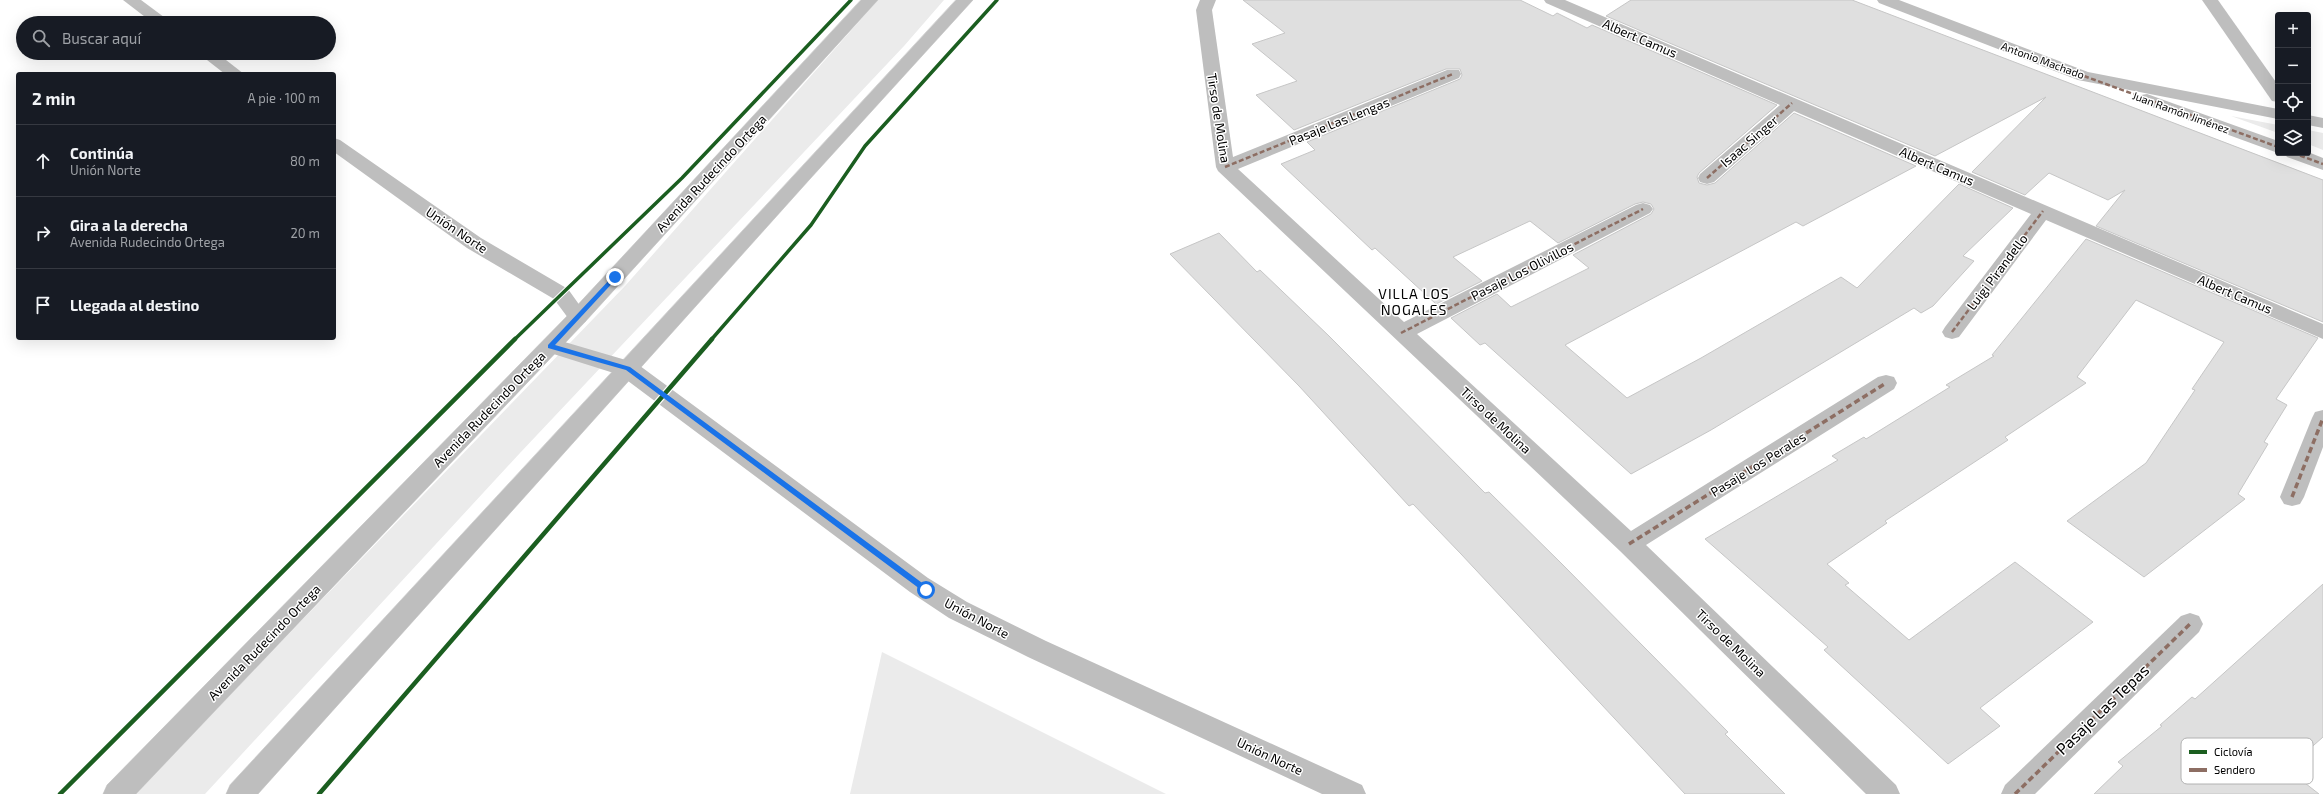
<!DOCTYPE html>
<html lang="es">
<head>
<meta charset="utf-8">
<style>
  body { margin:0; font-family:"Exo 2",sans-serif; background:#20242c; color:#f1f3f6 }
  .controls { position:absolute; right:12px; top:12px; display:grid; overflow:hidden; border-radius:4px; box-shadow:0 4px 16px #0002 }
  .controls button { width:36px; height:36px; display:grid; place-items:center; padding:0; border:0; border-bottom:1px solid #363941; background:#171b24; color:#f1f3f6; font:20px sans-serif }
  .stop { position:absolute; width:12px; height:12px; margin:-9px; border:3px solid #1a73e8; border-radius:50%; background:#fff }
  .stop.end { background:#1a73e8; border-color:#fff; box-shadow:0 1px 4px #0008 }
  .list { margin:0; padding:0; list-style:none }
  h2 { display:flex; justify-content:space-between; align-items:center; height:52px; margin:0; padding:0 16px; font-size:17px }
  h2 small { font-size:13px; font-weight:400; color:#9ea1a6 }
  .list li { display:grid; grid-template-columns:26px 1fr auto; gap:12px; align-items:center; box-sizing:border-box; height:72px; padding:0 16px; border-top:1px solid #363941 }
  .list b { display:block; font-size:15px; white-space:nowrap }
  .list p { margin:0; font-size:13px; white-space:nowrap; color:#9ea1a6 }
  .list em { font-size:13px; font-style:normal; color:#9ea1a6 }
  .icon { flex:none; width:22px; height:22px; fill:none; stroke:currentColor; stroke-width:2; stroke-linecap:round; stroke-linejoin:round }
  .map { position:relative; flex:none; width:2323px; height:794px; overflow:hidden }
  .search { position:absolute; background:#171b24; box-shadow:0 4px 16px #0002; left:16px; top:16px; width:320px; height:44px; display:flex; align-items:center; gap:10px; box-sizing:border-box; padding:0 14px; border-radius:22px; color:#9ea1a6; font-size:15px }
  .panel { position:absolute; background:#171b24; box-shadow:0 4px 16px #0002; left:16px; top:72px; width:320px; height:268px; border-radius:4px }
  .map>svg:first-child { display:block }
</style>
</head>
<body>
<div class="map">
<svg width="2323" height="794" viewBox="0 0 2323 794">
  <rect width="100%" height="100%" fill="#fff"/>
  <!-- green -->
  <g fill="#ebebeb">
    <path d="M 878,0 L 944,0 L 904,46 L 520,453 L 205,794 L 134,794 L 625,286 Z"/>
    <path d="M 2231,116 L 2278,125 L 2278,133 Z"/>
    <path d="M 2308,130 L 2323,133 L 2323,150 L 2308,144 Z"/>
    <path d="M 882,652 L 1166,794 L 850,794 Z"/>
  </g>
  <!-- building -->
  <g fill="#dfdfdf" stroke="#c6c6c6">
    <path d="M 1243,0 L 1520,0 L 1553,16 L 1557,13 L 1587,28 L 1592,25 L 1777,105 L 1699,173 L 1697,177 L 1699,183 L 1707,185 L 1715,183 L 1794,113 L 1916,166 L 1803,226 L 1796,222 L 1565,345 L 1627,398 L 1701,358 L 1841,277 L 1857,288 L 1959,184 L 2013,208 L 1963,256 L 1974,261 L 1933,306 L 1921,313 L 1914,308 L 1711,430 L 1631,474 L 1485,343 L 1480,345 L 1451,318 L 1497,294 L 1511,307 L 1589,268 L 1573,255 L 1651,214 L 1654,209 L 1651,204 L 1643,202 L 1635,204 L 1558,243 L 1530,221 L 1453,257 L 1482,281 L 1436,304 L 1375,248 L 1372,250 L 1281,164 L 1315,150 L 1307,142 L 1460,79 L 1462,75 L 1460,69 L 1446,69 L 1294,130 L 1256,95 L 1297,81 L 1252,44 L 1285,33 Z"/>
    <path d="M 1631,0 L 1852,0 L 2323,180 L 2323,322 L 2096,226 L 2125,190 L 2108,200 L 2049,173 L 2025,195 L 1972,172 L 2046,97 L 1935,156 L 1606,16 Z"/>
    <path d="M 1219,233 L 1257,272 L 1260,270 L 1329,336 L 1485,493 L 1489,492 L 1562,564 L 1728,732 L 1725,734 L 1785,794 L 1685,794 L 1461,554 L 1413,504 L 1409,506 L 1299,386 L 1170,254 Z"/>
    <path d="M 2086,239 L 2318,338 L 2276,399 L 2287,405 L 2264,442 L 2268,444 L 2238,494 L 2245,499 L 2144,577 L 2067,521 L 2146,463 L 2195,390 L 2192,389 L 2224,342 L 2136,300 L 2077,377 L 2086,383 L 2005,437 L 2008,440 L 1885,521 L 1887,523 L 1827,564 L 1849,583 L 1845,585 L 1909,640 L 2015,562 L 2093,622 L 1980,708 L 2000,726 L 1948,764 L 1824,650 L 1828,647 L 1705,539 L 1838,460 L 1832,456 L 1864,437 L 1866,439 L 1950,387 L 1946,385 L 1994,356 L 1992,355 Z"/>
    <path d="M 2323,584 L 2323,737 L 2287,769 L 2319,794 L 2094,794 L 2123,766 L 2118,762 L 2162,726 L 2160,725 L 2192,697 L 2195,699 Z"/>
  </g>
  <g fill="none" stroke-linecap="round" stroke-linejoin="round">
    <!-- primary casing -->
    <g stroke="#dbdbdb" stroke-width="1">
      <g id="primary">
        <path d="M 861,0 L 878,0 L 585,322 L 136,794 L 103,794 L 107,785 L 571,312 Z"/>
        <path d="M 956,0 L 973,0 L 810,179 L 258,794 L 226,794 L 230,785 Z"/>
      </g>
    </g>
    <!-- minor -->
    <g fill="#bebebe" fill-rule="evenodd">
      <path d="M 123,0 L 141,0 L 172,23 L 153,23 Z"/>
      <path d="M 1200,0 L 1216,0 L 1212,10 L 1233,157 L 1447,70 L 1459,70 L 1461,74 L 1459,78 L 1238,169 L 1404,322 L 1636,205 L 1643,203 L 1650,205 L 1653,209 L 1650,213 L 1417,334 L 1631,531 L 1878,377 L 1886,375 L 1894,377 L 1897,383 L 1894,389 L 1646,545 L 1896,785 L 1900,794 L 1866,794 L 1620,551 L 1218,171 L 1216,167 L 1196,10 Z"/>
      <path d="M 1544,0 L 1565,0 L 2323,324 L 2323,339 L 2046,220 L 1959,337 L 1952,339 L 1945,337 L 1942,332 L 1945,327 L 2031,214 L 1794,111 L 1714,182 L 1707,184 L 1700,182 L 1698,178 L 1700,174 L 1780,105 L 1546,3 Z"/>
      <path d="M 1877,0 L 1899,0 L 2088,72 L 2278,109 L 2278,119 L 2078,80 L 1879,3 Z"/>
      <path d="M 2202,0 L 2218,0 L 2278,85 L 2278,102 L 2272,101 Z"/>
      <path d="M 198,53 L 217,53 L 244,74 L 225,74 Z"/>
      <path d="M 2147,94 L 2278,141 L 2278,153 L 2141,103 L 2138,99 L 2141,95 Z"/>
      <path d="M 2308,115 L 2323,118 L 2323,128 L 2308,125 Z"/>
      <path d="M 334,138 L 340,140 L 481,238 L 568,289 L 588,317 L 585,322 L 578,324 L 571,322 L 554,299 L 467,248 L 334,152 Z"/>
      <path d="M 2308,152 L 2323,158 L 2323,170 L 2287,157 L 2284,153 Z"/>
      <path d="M 551,338 L 636,363 L 928,578 L 967,602 L 1046,641 L 1362,785 L 1366,794 L 1322,794 L 1028,657 L 949,618 L 910,592 L 620,375 L 544,351 L 540,346 L 544,341 Z"/>
      <path d="M 2323,410 L 2323,447 L 2304,497 L 2300,504 L 2292,506 L 2284,504 L 2280,497 L 2312,418 L 2315,412 Z"/>
      <path d="M 2190,613 L 2199,616 L 2203,624 L 2199,632 L 2035,794 L 2001,794 L 2005,785 L 2181,616 Z"/>
    </g>
    <!-- primary -->
    <use href="#primary" fill="#bebebe" fill-rule="evenodd"/>
    <!-- quiet-far1 -->
    <g stroke="#8d6e63" stroke-width="2.5" stroke-dasharray="5 2.5" stroke-linecap="butt">
      <path d="M 2084,76 L 2278,147"/>
      <path d="M 2293,153 L 2323,164"/>
      <path d="M 1225,167 L 1453,74"/>
      <path d="M 1707,178 L 1792,103"/>
      <path d="M 1952,332 L 2043,211"/>
      <path d="M 1401,333 L 1643,209"/>
    </g>
    <!-- quiet -->
    <g stroke="#8d6e63" stroke-width="3.5" stroke-dasharray="6 3.5" stroke-linecap="butt">
      <path d="M 2292,497 L 2323,418"/>
      <path d="M 1629,544 L 1886,383"/>
      <path d="M 2015,794 L 2190,624"/>
    </g>
    <!-- cycleway-far1 casing -->
    <g stroke="#fff" stroke-width="5.5">
      <g id="cycleway-far1">
        <path d="M 514,340 L 682,178 L 851,0"/>
        <path d="M 711,340 L 811,225 L 865,146 L 997,0"/>
      </g>
    </g>
    <!-- cycleway casing -->
    <g stroke="#fff" stroke-width="7">
      <g id="cycleway">
        <path d="M 60,794 L 515,339"/>
        <path d="M 319,794 L 712,339"/>
      </g>
    </g>
    <!-- cycleway-far1 -->
    <use href="#cycleway-far1" stroke="#1b5e20" stroke-width="3.5"/>
    <!-- cycleway -->
    <use href="#cycleway" stroke="#1b5e20" stroke-width="4.5"/>
  </g>
  <!-- route -->
  <path fill="#1a73e8" d="M 613,276 L 618,277 L 555,345 L 630,367 L 929,588 L 929,592 L 924,592 L 626,370 L 548,348 L 548,345 Z"/>
  <g text-anchor="middle" dominant-baseline="central" stroke-width="3" stroke-linejoin="round" paint-order="stroke">
    <!-- far-street labels -->
    <g font-size="11" fill="#000" stroke="#fff">
      <text transform="translate(2043 60) rotate(20)">Antonio Machado</text>
      <text transform="translate(2181 112) rotate(20)">Juan Ramón Jiménez</text>
    </g>
    <!-- street labels -->
    <g font-size="13" fill="#000" stroke="#fff">
      <text transform="translate(1640 38) rotate(23)">Albert Camus</text>
      <text transform="translate(1219 118) rotate(81)">Tirso de Molina</text>
      <text transform="translate(1339 121) rotate(-22)">Pasaje Las Lengas</text>
      <text transform="translate(1749 141) rotate(-41)">Isaac Singer</text>
      <text transform="translate(1937 166) rotate(23)">Albert Camus</text>
      <text transform="translate(711 173) rotate(-47)">Avenida Rudecindo Ortega</text>
      <text transform="translate(457 230) rotate(34)">Unión Norte</text>
      <text transform="translate(1522 271) rotate(-27)">Pasaje Los Olivillos</text>
      <text transform="translate(1997 272) rotate(-53)">Luigi Pirandello</text>
      <text transform="translate(2235 294) rotate(23)">Albert Camus</text>
      <text transform="translate(489 409) rotate(-46)">Avenida Rudecindo Ortega</text>
      <text transform="translate(1496 420) rotate(43)">Tirso de Molina</text>
      <text transform="translate(1758 464) rotate(-32)">Pasaje Los Perales</text>
      <text transform="translate(977 618) rotate(28)">Unión Norte</text>
      <text transform="translate(264 642) rotate(-46)">Avenida Rudecindo Ortega</text>
      <text transform="translate(1731 643) rotate(44)">Tirso de Molina</text>
      <text transform="translate(1270 756) rotate(25)">Unión Norte</text>
    </g>
    <!-- neighbourhood labels -->
    <g font-size="14" letter-spacing="1" fill="#000" stroke="#fff">
      <text x="1414" y="293">VILLA LOS<tspan x="1414" dy="16">NOGALES</tspan></text>
    </g>
    <!-- near-street labels -->
    <g font-size="16" fill="#000" stroke="#fff">
      <text transform="translate(2102 709) rotate(-44)">Pasaje Las Tepas</text>
    </g>
  </g>
  <!-- legend -->
  <rect x="2181" y="738" width="132" height="46" rx="6" fill="#fff" stroke="#b2b2b2" stroke-width="1"/>
  <rect x="2189" y="750" width="18" height="4" fill="#1b5e20"/>
  <rect x="2189" y="768" width="18" height="4" fill="#8d6e63"/>
  <g font-size="11" fill="#000">
    <text x="2214" y="756">Ciclovía</text>
    <text x="2214" y="774">Sendero</text>
  </g>
</svg>
<div class="controls">
<button>+</button>
<button>−</button>
<button><svg class="icon" aria-label="locate" viewBox="0 0 24 24"><circle cx="12" cy="12" r="6"/><path d="M12 2v4M12 18v4M2 12h4M18 12h4"/></svg></button>
<button><svg class="icon" aria-label="layers" viewBox="0 0 24 24"><path d="M12 4l9 5-9 5-9-5zM3 14l9 5 9-5"/></svg></button>
</div>
<div class="stop" style="left:926px;top:590px"></div>
<div class="stop end" style="left:615px;top:277px"></div>
<div class="search"><svg class="icon" aria-label="search" viewBox="0 0 24 24"><circle cx="10" cy="10" r="6"/><path d="M15 15l6 6"/></svg>Buscar aquí</div>
<section class="panel">
<h2>2 min<small>A pie · 100 m</small></h2>
<ul class="list">
<li><svg class="icon" aria-label="ahead" viewBox="0 0 24 24"><path d="M12 20V5M6 11l6-6 6 6"/></svg><div><b>Continúa</b><p>Unión Norte</p></div><em>80 m</em></li>
<li><svg class="icon" aria-label="right" viewBox="0 0 24 24"><path d="M7 20v-9h11M14 6l5 5-5 5"/></svg><div><b>Gira a la derecha</b><p>Avenida Rudecindo Ortega</p></div><em>20 m</em></li>
<li><svg class="icon" aria-label="arrive" viewBox="0 0 24 24"><path d="M6 21V4h12l-3 4 3 4H6"/></svg><div><b>Llegada al destino</b></div></li>
</ul>
</section>
</div>
</body>
</html>
